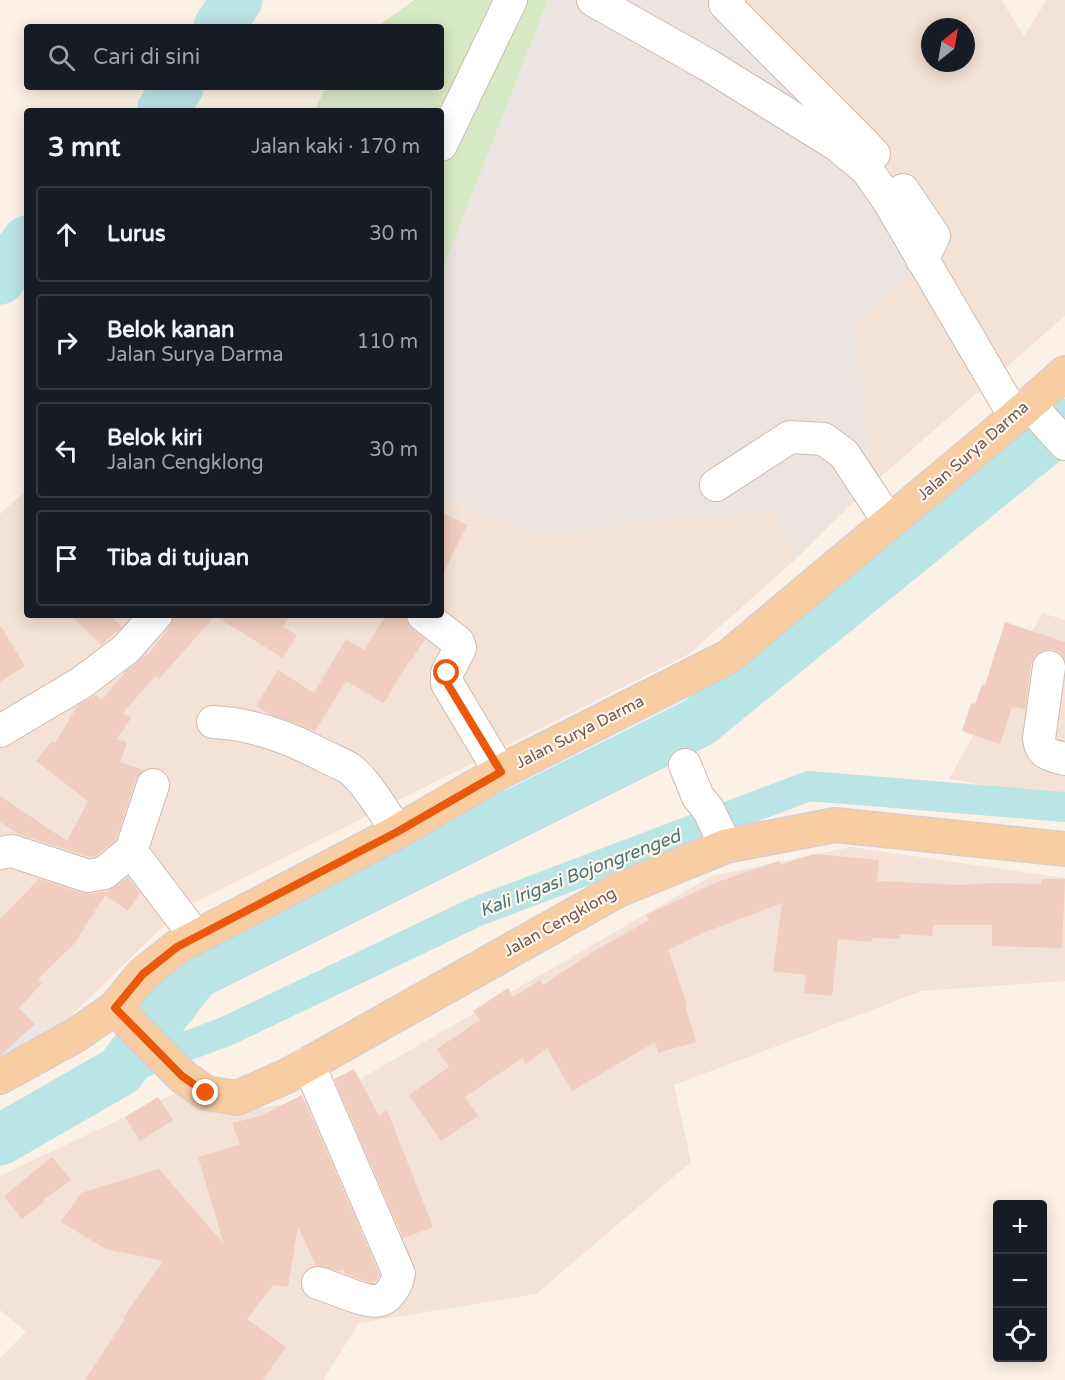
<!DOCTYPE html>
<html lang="id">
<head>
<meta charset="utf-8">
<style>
  body { margin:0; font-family:"Varela Round",sans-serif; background:#20242c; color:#f1f3f6 }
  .controls { position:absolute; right:18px; bottom:18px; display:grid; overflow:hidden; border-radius:6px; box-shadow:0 3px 15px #0003 }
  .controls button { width:54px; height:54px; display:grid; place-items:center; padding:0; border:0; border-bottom:2px solid #363941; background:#171b24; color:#f1f3f6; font:30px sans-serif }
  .compass { position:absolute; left:921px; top:18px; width:54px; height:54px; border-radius:50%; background:#171b24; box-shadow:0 3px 15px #0003; rotate:31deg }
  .stop { position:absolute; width:18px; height:18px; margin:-14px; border:4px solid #ea580c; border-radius:50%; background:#fff }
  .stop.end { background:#ea580c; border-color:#fff; box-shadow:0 2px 6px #0008 }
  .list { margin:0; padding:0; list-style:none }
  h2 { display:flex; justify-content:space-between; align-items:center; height:78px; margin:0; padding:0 24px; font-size:26px }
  h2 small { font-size:20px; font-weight:400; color:#9ea1a6 }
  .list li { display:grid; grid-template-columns:39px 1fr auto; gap:18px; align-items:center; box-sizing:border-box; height:96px; margin:0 12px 12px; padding:0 12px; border:2px solid #363941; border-radius:6px }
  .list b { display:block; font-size:22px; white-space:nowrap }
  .list p { margin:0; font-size:20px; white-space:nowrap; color:#9ea1a6 }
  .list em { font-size:20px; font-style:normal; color:#9ea1a6 }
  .icon { flex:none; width:33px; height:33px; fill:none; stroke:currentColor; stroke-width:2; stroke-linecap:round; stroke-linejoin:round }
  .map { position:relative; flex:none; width:1065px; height:1380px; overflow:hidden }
  .search { position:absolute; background:#171b24; box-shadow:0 3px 15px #0003; left:24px; top:24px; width:420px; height:66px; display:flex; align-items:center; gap:15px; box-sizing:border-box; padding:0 21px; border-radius:6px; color:#9ea1a6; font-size:22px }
  .panel { position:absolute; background:#171b24; box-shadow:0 3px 15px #0003; left:24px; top:108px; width:420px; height:510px; border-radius:6px }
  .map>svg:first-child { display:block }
</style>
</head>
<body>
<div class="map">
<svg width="1065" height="1380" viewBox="0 0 1065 1380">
  <rect width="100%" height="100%" fill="#fcf1e7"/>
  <!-- residential -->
  <g fill="#f3e2d5" fill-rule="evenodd">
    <path d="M 716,0 L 1001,0 L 1024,36 L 1047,0 L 1065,0 L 1065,316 L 870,486 L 858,320 L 927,257 ZM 930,27 L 966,27 L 966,63 L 930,63 Z"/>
    <path d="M 27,490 L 27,615 L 441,615 L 441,497 L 534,535 L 773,510 L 797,558 L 689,654 L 180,910 L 52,1034 L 0,985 L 0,514 Z"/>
    <path d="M 1042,613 L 1065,620 L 1065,800 L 949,779 Z"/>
    <path d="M 851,847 L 1065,878 L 1065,981 L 922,991 L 674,1085 L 691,1162 L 536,1294 L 359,1323 L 323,1380 L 0,1380 L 0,1358 L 26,1332 L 0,1310 L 0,1176 L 182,1090 L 252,1109 L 329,1097 L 712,876 Z"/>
  </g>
  <!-- industrial -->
  <g fill="#ece4e0">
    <path d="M 548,0 L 716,0 L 947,232 L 927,257 L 858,320 L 870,486 L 797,558 L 773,510 L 534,535 L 441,497 L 441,274 Z"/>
    <path d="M 0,985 L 52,1034 L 0,1060 Z"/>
  </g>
  <!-- green -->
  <path fill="#d8e9c5" d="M 414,0 L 548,0 L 441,274 L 441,111 L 314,111 L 326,87 L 441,87 L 441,27 L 377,27 Z"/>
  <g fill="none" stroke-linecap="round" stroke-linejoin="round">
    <!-- canal -->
    <path stroke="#bbe4e5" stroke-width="30" d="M 120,1071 L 227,1031 L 478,911 L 809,786 L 1065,807"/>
    <!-- river -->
    <g stroke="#bbe4e5" stroke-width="51">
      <path d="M 219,27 L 237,0"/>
      <path d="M 162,111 L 178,87"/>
      <path d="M 0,279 L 27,241"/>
      <path d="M 0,1140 L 120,1071 L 195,974 L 699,722 L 1065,424"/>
    </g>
  </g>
  <!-- building -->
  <g fill="#f0cdbf">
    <path d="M 441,512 L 467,525 L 441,578 Z"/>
    <path d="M 71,615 L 110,615 L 122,627 L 101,645 Z"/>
    <path d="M 174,615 L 290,615 L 283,627 L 297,635 L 283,658 L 215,616 L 159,679 L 155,676 L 123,713 L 131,718 L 117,739 L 127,742 L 120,762 L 144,770 L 136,779 L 116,840 L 96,856 L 89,857 L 19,834 L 0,822 L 0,796 L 67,841 L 88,801 L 36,761 L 52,741 L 55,743 L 78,705 L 95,695 L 102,700 L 126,671 L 147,653 L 148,655 L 170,626 Z"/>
    <path d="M 386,615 L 405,615 L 407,622 L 412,629 L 425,639 L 410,662 L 409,661 L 384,703 L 346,681 L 315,731 L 269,714 L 256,706 L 278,670 L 314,693 L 346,639 L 364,650 Z"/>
    <path d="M 1005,622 L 1065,642 L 1065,659 L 1060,652 L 1051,649 L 1042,651 L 1035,656 L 1031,665 L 1025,709 L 1012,707 L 1000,744 L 962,731 L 971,703 L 975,704 L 982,684 L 985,685 Z"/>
    <path d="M 0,625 L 25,666 L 0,682 Z"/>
    <path d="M 814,854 L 879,860 L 877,881 L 961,885 L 993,883 L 1041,884 L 1042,879 L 1065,879 L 1062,948 L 992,946 L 992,925 L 933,925 L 932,936 L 900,934 L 900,939 L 872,938 L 871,942 L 838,939 L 832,996 L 804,993 L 806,975 L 773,971 L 782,903 L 703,933 L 668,950 L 687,1004 L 685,1005 L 696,1042 L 658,1053 L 655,1042 L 572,1091 L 547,1048 L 526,1064 L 522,1058 L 465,1097 L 478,1116 L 441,1141 L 409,1095 L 449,1067 L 437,1049 L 480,1020 L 473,1011 L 508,988 L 513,997 L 540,980 L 543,985 L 596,950 L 649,920 L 646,915 L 717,882 L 779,861 L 780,865 Z"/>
    <path d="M 128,877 L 140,893 L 128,911 L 105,895 L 74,944 L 38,979 L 42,983 L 19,1008 L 35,1024 L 0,1056 L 0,919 L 39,879 L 82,893 L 91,894 L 108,891 Z"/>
    <path d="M 354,1069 L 379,1116 L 387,1110 L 433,1227 L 403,1238 L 334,1079 Z"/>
    <path d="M 302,1095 L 380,1275 L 376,1281 L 371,1282 L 356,1278 L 345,1274 L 343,1269 L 338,1271 L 316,1265 L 298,1227 L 288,1287 L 273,1285 L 247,1319 L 286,1347 L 263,1380 L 85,1380 L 125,1319 L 123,1318 L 163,1261 L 106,1249 L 61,1222 L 81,1193 L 159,1169 L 224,1244 L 198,1157 L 240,1145 L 232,1123 L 260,1116 Z"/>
    <path d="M 158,1097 L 173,1120 L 140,1141 L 125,1117 Z"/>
    <path d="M 52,1157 L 71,1180 L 43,1200 L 44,1202 L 22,1219 L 4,1196 Z"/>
  </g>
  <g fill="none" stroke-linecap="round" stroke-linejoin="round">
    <!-- minor casing -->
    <g stroke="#cfbab0" stroke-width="34">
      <g id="minor">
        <path d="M 593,0 L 708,65 L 837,145 L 867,170 L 888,200 L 1015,417"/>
        <path d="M 729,0 L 725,4 C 774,55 825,103 874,154"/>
        <path d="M 441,145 L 511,0"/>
        <path d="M 903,190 L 934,236 L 922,260"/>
        <path d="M 1029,404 L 1065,444"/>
        <path d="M 716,485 L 790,437 L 824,439 L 844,454 L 889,522"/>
        <path d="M 423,615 L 458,642 L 460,648 L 447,673 L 447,683 L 500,772"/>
        <path d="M 1049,667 L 1039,739 C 1041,755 1051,755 1065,759"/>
        <path d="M 213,722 C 254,724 290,738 326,757 C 334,761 343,764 350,769 C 366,781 386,814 397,832"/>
        <path d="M 0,731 L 81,683 L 126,649 L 156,615"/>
        <path d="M 685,765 L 698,797 L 708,809 L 726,846"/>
        <path d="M 131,851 L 153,785"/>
        <path d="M 0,853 L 12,851 L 88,876 L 104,873 L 131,851 L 196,937"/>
        <path d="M 308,1063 L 399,1274 C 397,1283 391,1296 381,1300 C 369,1305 332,1287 318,1283"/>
      </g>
    </g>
    <!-- major casing -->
    <g stroke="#d8cfcd" stroke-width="36">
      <g id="major">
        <path d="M 115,1008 L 182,1076 L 206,1093 L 237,1098 L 289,1075 L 618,890 L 726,846 L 835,825 L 1065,849"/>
        <path d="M 0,1077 L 76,1035 L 115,1008 L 143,974 L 177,947 L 397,832 L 500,772 L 728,657 L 1015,417 L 1065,373"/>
      </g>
    </g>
    <!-- minor -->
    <use href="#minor" stroke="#fff" stroke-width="32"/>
    <!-- major -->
    <use href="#major" stroke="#f8cda1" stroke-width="33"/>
  </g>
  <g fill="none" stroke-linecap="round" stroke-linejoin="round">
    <!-- route -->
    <path stroke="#ea580c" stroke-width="8" d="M 206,1093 L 182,1076 L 115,1008 L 143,974 L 177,947 L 397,832 L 501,772 L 447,683 L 447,673"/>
  </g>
  <g text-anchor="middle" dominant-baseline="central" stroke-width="4.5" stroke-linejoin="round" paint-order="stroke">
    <!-- street labels -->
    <g font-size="16" fill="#75554c" stroke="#fef5ed">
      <text transform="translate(973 451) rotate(-41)">Jalan Surya Darma</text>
      <text transform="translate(580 732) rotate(-27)">Jalan Surya Darma</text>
      <text transform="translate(560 922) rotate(-29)">Jalan Cengklong</text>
    </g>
    <!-- water labels -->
    <g font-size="18" font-style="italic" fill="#407779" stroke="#fef5ed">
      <text transform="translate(580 873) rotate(-21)">Kali Irigasi Bojongrenged</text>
    </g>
  </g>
</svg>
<div class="controls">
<button>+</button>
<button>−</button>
<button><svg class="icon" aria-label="locate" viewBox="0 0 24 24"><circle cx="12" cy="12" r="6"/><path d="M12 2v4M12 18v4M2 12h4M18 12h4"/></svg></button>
</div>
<svg class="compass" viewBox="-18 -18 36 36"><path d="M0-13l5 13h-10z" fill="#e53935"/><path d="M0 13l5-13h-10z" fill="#9ea1a6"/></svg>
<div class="stop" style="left:447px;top:673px"></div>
<div class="stop end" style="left:206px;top:1093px"></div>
<div class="search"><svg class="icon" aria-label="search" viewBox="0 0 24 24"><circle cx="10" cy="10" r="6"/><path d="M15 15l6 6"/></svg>Cari di sini</div>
<section class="panel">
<h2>3 mnt<small>Jalan kaki · 170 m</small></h2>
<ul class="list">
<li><svg class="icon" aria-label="ahead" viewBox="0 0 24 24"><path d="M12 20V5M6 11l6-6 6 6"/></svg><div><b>Lurus</b></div><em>30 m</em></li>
<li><svg class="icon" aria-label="right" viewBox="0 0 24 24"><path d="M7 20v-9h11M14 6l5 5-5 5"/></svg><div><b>Belok kanan</b><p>Jalan Surya Darma</p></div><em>110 m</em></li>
<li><svg class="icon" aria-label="left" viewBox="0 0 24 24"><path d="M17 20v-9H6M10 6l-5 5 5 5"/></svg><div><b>Belok kiri</b><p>Jalan Cengklong</p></div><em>30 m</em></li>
<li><svg class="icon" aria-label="arrive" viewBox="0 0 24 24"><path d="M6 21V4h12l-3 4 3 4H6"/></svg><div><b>Tiba di tujuan</b></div></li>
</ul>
</section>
</div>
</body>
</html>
